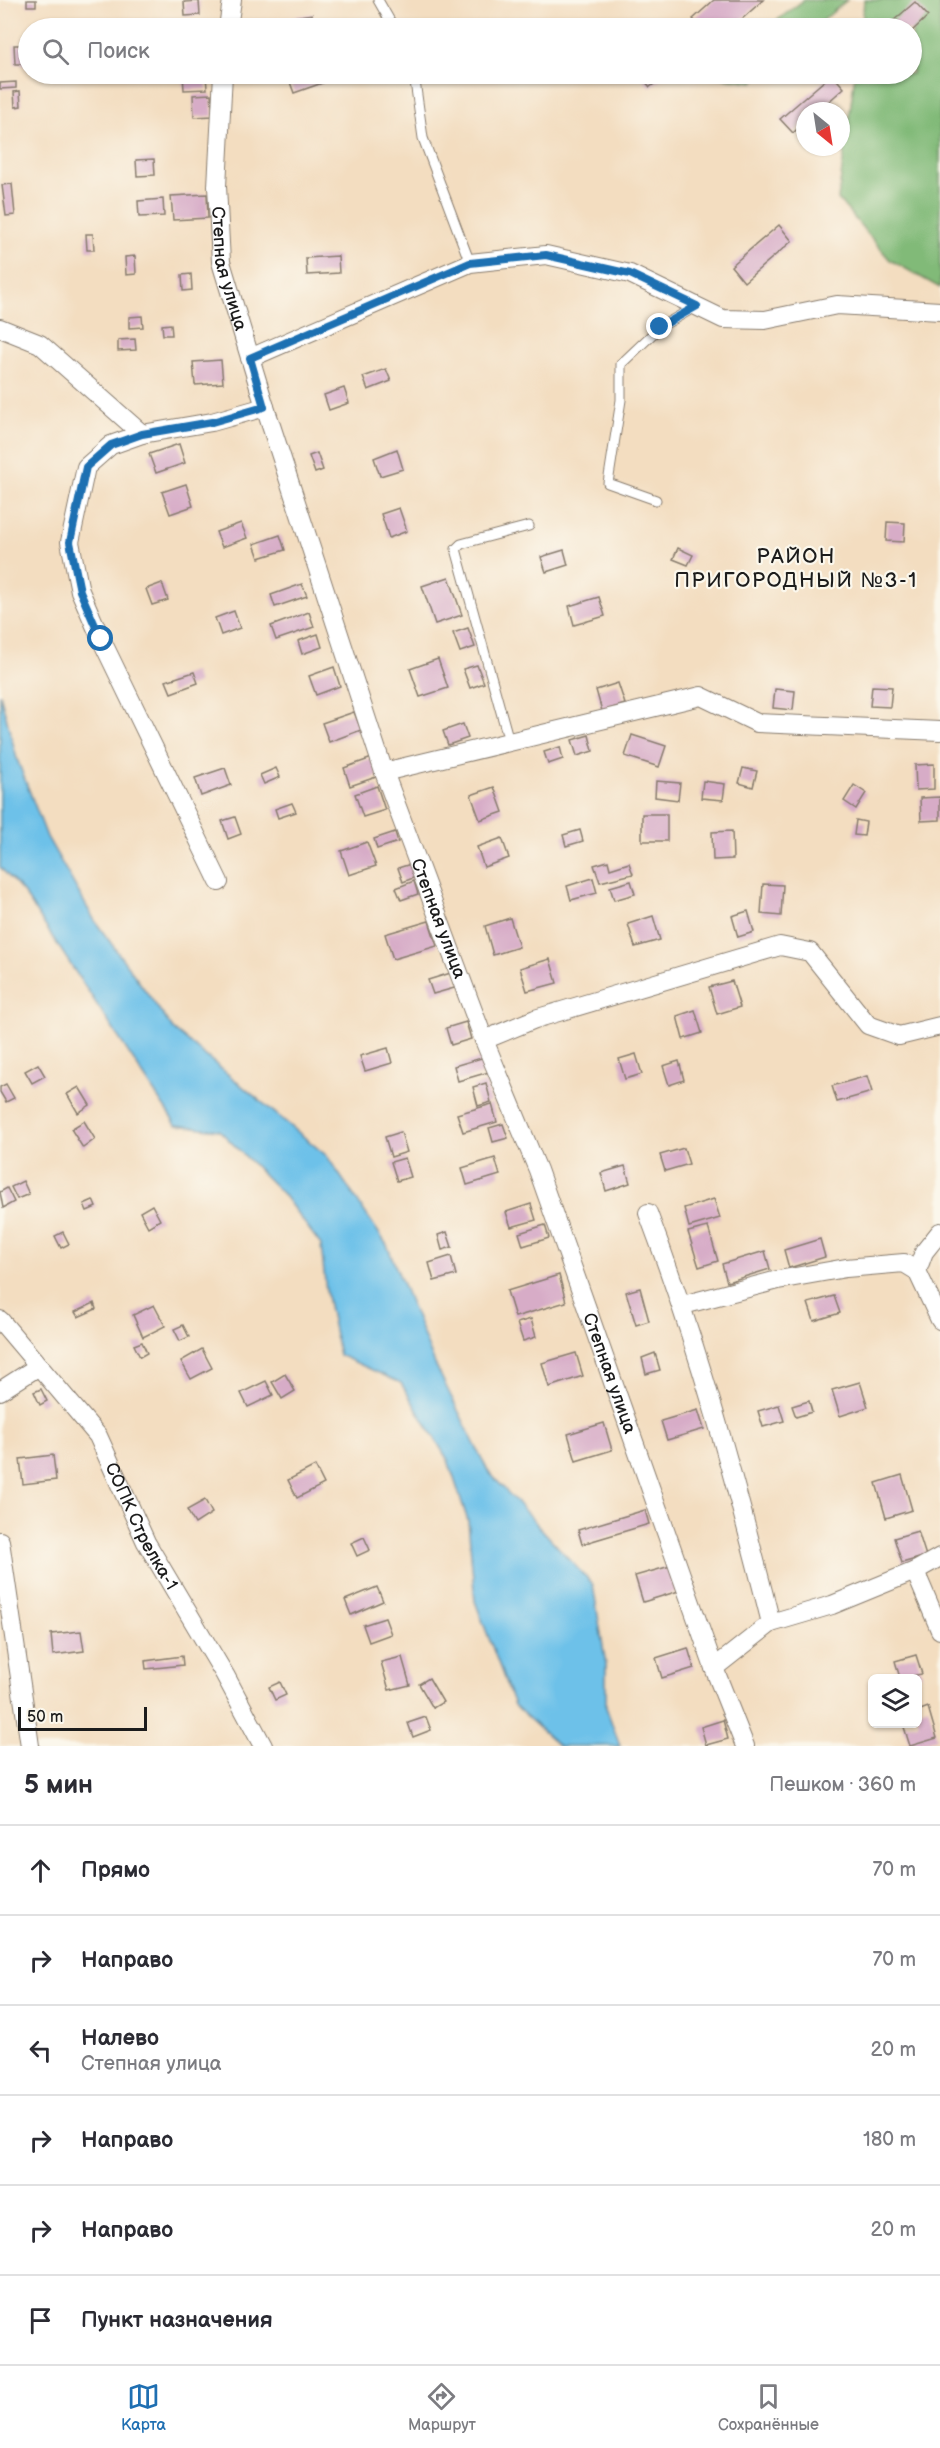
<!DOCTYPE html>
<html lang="ru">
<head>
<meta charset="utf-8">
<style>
  body { margin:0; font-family:"Balsamiq Sans",sans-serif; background:#f2f2f3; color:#2b2b33 }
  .controls { position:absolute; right:18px; bottom:18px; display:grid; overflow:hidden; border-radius:9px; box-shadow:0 2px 4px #0004 }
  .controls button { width:54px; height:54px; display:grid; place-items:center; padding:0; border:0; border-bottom:2px solid #e1e1e2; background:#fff; color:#2b2b33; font:30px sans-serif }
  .compass { position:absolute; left:796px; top:102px; width:54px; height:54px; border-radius:50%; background:#fff; box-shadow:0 2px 4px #0004; rotate:150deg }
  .scale { position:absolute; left:18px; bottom:15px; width:129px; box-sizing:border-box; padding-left:6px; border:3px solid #1c1c1c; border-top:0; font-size:16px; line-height:21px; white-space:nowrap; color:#1c1c1c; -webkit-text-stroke:4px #fbf7ec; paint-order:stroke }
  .stop { position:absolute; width:18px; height:18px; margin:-14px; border:4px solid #1f6fb2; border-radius:50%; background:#fff }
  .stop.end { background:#1f6fb2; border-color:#fff; box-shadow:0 2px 6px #0008 }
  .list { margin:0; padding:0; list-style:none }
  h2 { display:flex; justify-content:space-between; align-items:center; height:78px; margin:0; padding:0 24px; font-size:26px }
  h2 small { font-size:20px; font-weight:400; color:#7c7c81 }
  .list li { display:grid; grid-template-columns:39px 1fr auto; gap:18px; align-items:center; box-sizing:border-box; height:90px; padding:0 24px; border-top:2px solid #e1e1e2 }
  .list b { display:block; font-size:22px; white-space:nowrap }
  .list p { margin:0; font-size:20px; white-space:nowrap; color:#7c7c81 }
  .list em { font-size:20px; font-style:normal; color:#7c7c81 }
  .icon { flex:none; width:33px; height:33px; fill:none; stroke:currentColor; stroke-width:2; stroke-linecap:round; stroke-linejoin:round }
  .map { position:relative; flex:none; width:940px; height:1746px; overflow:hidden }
  .search { position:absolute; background:#fff; box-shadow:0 2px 4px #0004; left:18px; right:18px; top:18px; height:66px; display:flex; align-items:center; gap:15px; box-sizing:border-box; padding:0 21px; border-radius:33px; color:#7c7c81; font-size:22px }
  .sheet { height:618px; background:#fff }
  nav { display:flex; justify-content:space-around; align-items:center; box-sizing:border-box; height:84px; border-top:2px solid #e1e1e2; background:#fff; font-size:16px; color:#7c7c81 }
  nav a { display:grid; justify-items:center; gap:3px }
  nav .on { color:#1f6fb2 }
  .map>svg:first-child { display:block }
</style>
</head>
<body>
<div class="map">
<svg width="940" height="1746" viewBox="0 0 940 1746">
  <rect width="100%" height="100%" fill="#fbf7ec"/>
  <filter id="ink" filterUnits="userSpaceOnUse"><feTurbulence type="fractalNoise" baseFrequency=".0167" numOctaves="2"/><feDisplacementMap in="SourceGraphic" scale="12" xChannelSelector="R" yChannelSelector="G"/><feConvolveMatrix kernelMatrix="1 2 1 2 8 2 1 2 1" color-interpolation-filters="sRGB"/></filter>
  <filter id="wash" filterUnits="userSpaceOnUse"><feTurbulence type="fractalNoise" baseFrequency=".008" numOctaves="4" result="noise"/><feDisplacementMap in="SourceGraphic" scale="24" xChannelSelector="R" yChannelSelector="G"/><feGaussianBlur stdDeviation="1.35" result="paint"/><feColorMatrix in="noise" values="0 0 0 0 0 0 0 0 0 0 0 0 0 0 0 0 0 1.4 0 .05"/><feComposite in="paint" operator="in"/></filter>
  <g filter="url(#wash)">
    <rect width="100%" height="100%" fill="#f3ddc0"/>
    <!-- forest -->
    <g fill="#81ba78" stroke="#4e6b4a" stroke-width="1.5">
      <path d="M 804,0 L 847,0 L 814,28 L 767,28 Z"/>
      <path d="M 864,0 L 940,0 L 940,288 L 890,260 L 838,199 L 855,74 L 912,74 L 912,28 L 862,28 Z"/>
      <path d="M 715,74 L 762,74 L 753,82 L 712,76 Z"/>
    </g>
    <!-- water -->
    <path fill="#6dc1e9" stroke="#446e82" stroke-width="1.5" d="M 0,694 L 17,759 L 47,837 L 95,921 L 173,1029 L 327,1156 L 387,1245 L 435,1364 L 488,1471 L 593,1585 L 606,1665 L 606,1707 L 620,1746 L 559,1746 L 514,1705 L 475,1601 L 468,1521 L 448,1460 L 401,1383 L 339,1355 L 326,1291 L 321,1245 L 282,1193 L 219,1130 L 176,1125 L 23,892 L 0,867 Z"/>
    <g id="blocks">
      <!-- building -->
      <g fill="#d7acc7">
        <rect x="27" y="0" width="9" height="6"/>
        <path d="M 714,0 L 763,0 L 732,28 L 702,28 L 693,19 Z"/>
        <path d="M 199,1 L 200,15 L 185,16 L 184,2 Z"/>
        <path d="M 915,2 L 928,16 L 912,31 L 885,28 Z"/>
        <path d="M 312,14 L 314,28 L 295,28 L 294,17 Z"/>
        <path d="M 14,45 L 25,45 L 26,64 L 15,64 Z"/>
        <path d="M 183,74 L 206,74 L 207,89 L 184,90 Z"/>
        <path d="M 287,74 L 322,74 L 325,82 L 294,93 Z"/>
        <path d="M 639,74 L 667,74 L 650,87 Z"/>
        <path d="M 832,74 L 844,88 L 818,111 L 805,111 L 805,122 L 793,133 L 780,119 Z"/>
        <path d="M 16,82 L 16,88 L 0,89 L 0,83 Z"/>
        <path d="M 20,91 L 21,106 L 15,107 L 14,92 Z"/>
        <path d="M 211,94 L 213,116 L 194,117 L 193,95 Z"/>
        <path d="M 154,159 L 155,175 L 137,176 L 136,160 Z"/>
        <path d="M 12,184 L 15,215 L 6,216 L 2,185 Z"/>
        <path d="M 207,194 L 208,218 L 173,220 L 171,196 Z"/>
        <path d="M 163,199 L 164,216 L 139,217 L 138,201 Z"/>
        <path d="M 779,225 L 792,241 L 744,282 L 731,266 Z"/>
        <path d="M 86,234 L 93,234 L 94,250 L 87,250 Z"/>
        <path d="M 135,256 L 136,274 L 126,275 L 125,257 Z"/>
        <path d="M 338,256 L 339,273 L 307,275 L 306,258 Z"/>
        <path d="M 191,274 L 192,290 L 183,291 L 182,275 Z"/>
        <path d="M 142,316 L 143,327 L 129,328 L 129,317 Z"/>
        <path d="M 171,324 L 172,335 L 163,335 L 162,325 Z"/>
        <path d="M 135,339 L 136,350 L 118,351 L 118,340 Z"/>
        <path d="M 221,360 L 223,383 L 195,385 L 193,362 Z"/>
        <path d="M 386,369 L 391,381 L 368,390 L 363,377 Z"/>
        <path d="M 344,388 L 349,403 L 329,410 L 324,395 Z"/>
        <path d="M 179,444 L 185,463 L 156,473 L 149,454 Z"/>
        <path d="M 397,449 L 403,469 L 380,476 L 374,458 Z"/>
        <path d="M 317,453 L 323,470 L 315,473 L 309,456 Z"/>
        <path d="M 186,484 L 193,506 L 170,514 L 162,492 Z"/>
        <path d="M 399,508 L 407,531 L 389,538 L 381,514 Z"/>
        <path d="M 887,522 L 905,523 L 904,542 L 886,541 Z"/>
        <path d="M 241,523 L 247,538 L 222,547 L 216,532 Z"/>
        <path d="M 280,535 L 285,550 L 259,558 L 254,544 Z"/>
        <path d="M 678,548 L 693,555 L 688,565 L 673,559 Z"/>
        <path d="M 564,550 L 568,565 L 546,572 L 541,557 Z"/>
        <path d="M 449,577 L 462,615 L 435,624 L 422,586 Z"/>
        <path d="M 162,583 L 168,600 L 152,605 L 146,589 Z"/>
        <path d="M 302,584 L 307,596 L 275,607 L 271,595 Z"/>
        <path d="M 599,597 L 605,616 L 574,625 L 569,606 Z"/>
        <path d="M 234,611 L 240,628 L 221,635 L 215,618 Z"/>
        <path d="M 309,612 L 314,627 L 276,640 L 271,626 Z"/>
        <path d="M 468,628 L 475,647 L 460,652 L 453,633 Z"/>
        <path d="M 318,634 L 322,647 L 302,654 L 298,641 Z"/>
        <path d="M 438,659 L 448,688 L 420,697 L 410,669 Z"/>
        <path d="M 477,665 L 484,683 L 470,688 L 463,669 Z"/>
        <path d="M 334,667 L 340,686 L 316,695 L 309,676 Z"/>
        <path d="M 194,672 L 198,683 L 171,693 L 166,681 Z"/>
        <path d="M 618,683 L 625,704 L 602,711 L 596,690 Z"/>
        <path d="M 872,686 L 892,687 L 890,707 L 870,706 Z"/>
        <path d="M 775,689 L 795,691 L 793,710 L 773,708 Z"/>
        <path d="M 354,712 L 361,730 L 329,742 L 322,723 Z"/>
        <path d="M 463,724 L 468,738 L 448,745 L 443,731 Z"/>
        <path d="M 589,735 L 593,751 L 577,756 L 572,740 Z"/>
        <path d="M 632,735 L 666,746 L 659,767 L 625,756 Z"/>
        <path d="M 560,747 L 563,759 L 548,764 L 544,752 Z"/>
        <path d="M 372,758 L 379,776 L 350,786 L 344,768 Z"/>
        <path d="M 934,764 L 934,789 L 916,790 L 915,765 Z"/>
        <path d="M 225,768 L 231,785 L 201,796 L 195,778 Z"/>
        <path d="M 276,768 L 280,777 L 264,784 L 260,775 Z"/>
        <path d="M 743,768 L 757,771 L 753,787 L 739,783 Z"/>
        <path d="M 656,781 L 680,783 L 678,800 L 655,797 Z"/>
        <path d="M 703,781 L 725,784 L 723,800 L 701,798 Z"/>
        <path d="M 854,785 L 866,793 L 856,809 L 844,801 Z"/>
        <path d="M 377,786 L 385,810 L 363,817 L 355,794 Z"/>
        <path d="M 494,787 L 503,812 L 480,820 L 471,795 Z"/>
        <path d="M 940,797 L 940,820 L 921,821 L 920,798 Z"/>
        <path d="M 292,803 L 296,812 L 278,818 L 275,809 Z"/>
        <rect x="642" y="814" width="25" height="27"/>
        <path d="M 235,817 L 241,834 L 228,839 L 222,821 Z"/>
        <path d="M 856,820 L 866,822 L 864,836 L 854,835 Z"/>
        <path d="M 580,830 L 583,841 L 566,846 L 563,835 Z"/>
        <path d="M 732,831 L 733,859 L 713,860 L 712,832 Z"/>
        <path d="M 395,832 L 398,842 L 377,849 L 374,839 Z"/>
        <path d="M 502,838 L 509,858 L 484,867 L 477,847 Z"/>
        <path d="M 367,842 L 376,866 L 349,875 L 341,851 Z"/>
        <path d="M 608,861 L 610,869 L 629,863 L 633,874 L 600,882 L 594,865 Z"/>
        <path d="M 414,863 L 418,876 L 403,882 L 398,868 Z"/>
        <path d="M 593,878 L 597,893 L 571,900 L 567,886 Z"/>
        <path d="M 414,881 L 418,894 L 401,900 L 396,888 Z"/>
        <path d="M 631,881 L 635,894 L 614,900 L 610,887 Z"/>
        <path d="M 763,884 L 783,885 L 781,916 L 761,914 Z"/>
        <path d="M 748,911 L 754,932 L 738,937 L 732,916 Z"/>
        <path d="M 653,916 L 660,940 L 635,947 L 628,924 Z"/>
        <path d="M 510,918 L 519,947 L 493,955 L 485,926 Z"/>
        <path d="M 429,921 L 437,946 L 393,959 L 385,934 Z"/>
        <path d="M 550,959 L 557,983 L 527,991 L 520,968 Z"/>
        <path d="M 454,972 L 458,987 L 433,994 L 428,980 Z"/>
        <path d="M 732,981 L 740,1007 L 717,1014 L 709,987 Z"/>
        <path d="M 695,1010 L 702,1033 L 683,1039 L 677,1016 Z"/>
        <path d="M 466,1022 L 471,1039 L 451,1045 L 446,1028 Z"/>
        <path d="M 388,1048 L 392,1063 L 365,1071 L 360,1056 Z"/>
        <path d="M 636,1054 L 642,1074 L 625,1079 L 619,1059 Z"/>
        <path d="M 485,1057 L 489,1072 L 458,1081 L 454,1066 Z"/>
        <path d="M 679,1061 L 684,1080 L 669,1085 L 663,1066 Z"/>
        <path d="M 38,1064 L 45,1076 L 32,1083 L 25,1071 Z"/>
        <path d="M 867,1076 L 872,1092 L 837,1102 L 832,1086 Z"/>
        <path d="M 486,1083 L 491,1102 L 478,1106 L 473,1087 Z"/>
        <path d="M 6,1084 L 14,1098 L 6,1102 L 0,1092 L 0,1087 Z"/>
        <path d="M 79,1087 L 90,1105 L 78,1113 L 67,1094 Z"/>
        <path d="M 492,1104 L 497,1122 L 463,1132 L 457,1114 Z"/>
        <path d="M 84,1121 L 95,1139 L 83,1148 L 71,1129 Z"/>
        <path d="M 503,1124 L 508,1138 L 493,1142 L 489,1128 Z"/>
        <path d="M 401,1132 L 407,1152 L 391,1157 L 385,1137 Z"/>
        <path d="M 684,1148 L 689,1164 L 665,1171 L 660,1155 Z"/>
        <path d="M 405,1158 L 411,1177 L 397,1181 L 391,1162 Z"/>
        <path d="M 495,1158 L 500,1175 L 467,1185 L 462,1168 Z"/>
        <path d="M 625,1166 L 630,1183 L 606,1191 L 601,1173 Z"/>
        <path d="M 23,1181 L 29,1194 L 17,1199 L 11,1187 Z"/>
        <path d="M 7,1188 L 14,1202 L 3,1208 L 0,1192 Z"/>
        <path d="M 714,1199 L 720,1218 L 689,1227 L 684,1208 Z"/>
        <path d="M 93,1200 L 96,1207 L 87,1211 L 84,1204 Z"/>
        <path d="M 531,1204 L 536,1220 L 511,1227 L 506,1212 Z"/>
        <path d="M 152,1205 L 160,1220 L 148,1227 L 140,1212 Z"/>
        <path d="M 545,1225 L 549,1238 L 523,1246 L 519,1233 Z"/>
        <path d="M 708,1227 L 718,1261 L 699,1267 L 688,1232 Z"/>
        <path d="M 63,1232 L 69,1244 L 61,1248 L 55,1236 Z"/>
        <path d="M 447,1232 L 452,1247 L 442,1250 L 438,1235 Z"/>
        <path d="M 820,1239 L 825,1257 L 789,1268 L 784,1250 Z"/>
        <path d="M 765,1251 L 770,1269 L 727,1282 L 722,1264 Z"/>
        <path d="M 451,1256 L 456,1275 L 434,1281 L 429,1263 Z"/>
        <path d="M 559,1275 L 566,1302 L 515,1317 L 507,1291 Z"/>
        <path d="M 640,1288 L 649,1321 L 636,1325 L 626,1292 Z"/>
        <path d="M 834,1296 L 840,1313 L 814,1321 L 808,1303 Z"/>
        <path d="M 94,1303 L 96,1309 L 78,1317 L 75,1312 Z"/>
        <path d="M 154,1305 L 165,1326 L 143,1337 L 133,1315 Z"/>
        <path d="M 531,1319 L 536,1337 L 523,1341 L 517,1323 Z"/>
        <path d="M 183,1325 L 189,1337 L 180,1341 L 174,1329 Z"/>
        <path d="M 142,1342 L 147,1353 L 140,1357 L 134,1345 Z"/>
        <path d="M 202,1349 L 212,1368 L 191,1379 L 181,1361 Z"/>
        <path d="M 576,1353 L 583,1376 L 549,1387 L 542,1363 Z"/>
        <path d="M 655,1353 L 660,1370 L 646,1374 L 642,1358 Z"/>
        <path d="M 285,1374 L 295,1391 L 282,1399 L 272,1382 Z"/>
        <path d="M 266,1381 L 273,1395 L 248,1407 L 241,1393 Z"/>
        <path d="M 860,1382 L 868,1407 L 840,1416 L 832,1390 Z"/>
        <path d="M 41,1389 L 47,1401 L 40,1405 L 34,1392 Z"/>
        <path d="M 809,1401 L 812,1412 L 796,1417 L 792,1406 Z"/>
        <path d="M 779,1405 L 784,1421 L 763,1427 L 758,1411 Z"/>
        <path d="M 698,1410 L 704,1429 L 667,1440 L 661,1421 Z"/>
        <path d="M 604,1423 L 612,1450 L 576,1461 L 568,1434 Z"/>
        <path d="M 53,1455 L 56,1480 L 23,1484 L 20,1459 Z"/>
        <path d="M 315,1466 L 324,1484 L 297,1498 L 288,1480 Z"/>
        <path d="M 902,1475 L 912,1510 L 886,1518 L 876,1483 Z"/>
        <path d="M 205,1500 L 212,1513 L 195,1524 L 187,1510 Z"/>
        <path d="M 645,1510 L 649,1524 L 582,1544 L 578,1530 Z"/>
        <path d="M 918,1531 L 926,1556 L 902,1563 L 894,1538 Z"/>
        <path d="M 364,1537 L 370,1550 L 357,1556 L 351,1543 Z"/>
        <path d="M 674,1565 L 682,1590 L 643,1602 L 635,1576 Z"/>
        <path d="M 377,1587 L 383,1601 L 351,1615 L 345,1600 Z"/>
        <path d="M 385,1618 L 391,1634 L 369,1642 L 363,1625 Z"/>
        <path d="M 81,1631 L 84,1651 L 53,1655 L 51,1634 Z"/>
        <path d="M 688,1648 L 694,1668 L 662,1678 L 656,1658 Z"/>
        <path d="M 916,1655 L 922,1674 L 900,1678 L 895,1661 Z"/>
        <path d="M 182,1656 L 183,1665 L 146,1669 L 145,1661 Z"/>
        <path d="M 402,1657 L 410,1685 L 389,1690 L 381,1662 Z"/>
        <path d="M 429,1678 L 443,1702 L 433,1708 L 419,1684 Z"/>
        <path d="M 280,1682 L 286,1695 L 275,1700 L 269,1687 Z"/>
        <path d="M 928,1707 L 937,1738 L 910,1746 L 903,1724 L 918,1724 L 918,1711 Z"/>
        <path d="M 426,1717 L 431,1730 L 413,1737 L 408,1723 Z"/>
        <path d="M 723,1720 L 728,1739 L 706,1745 L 701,1727 Z"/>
      </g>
    </g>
  </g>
  <g filter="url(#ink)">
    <use href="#blocks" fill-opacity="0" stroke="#887c6e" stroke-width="1.5"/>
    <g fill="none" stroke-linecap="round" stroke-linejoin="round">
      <!-- lane casing -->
      <g stroke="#887c6e" stroke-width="11">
        <g id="lane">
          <path d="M 378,0 L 394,28"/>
          <path d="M 414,74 L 423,138 L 470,263"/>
          <path d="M 656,500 L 608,483 L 621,400 L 621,364 L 660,327 L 697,306"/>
          <path d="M 509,741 L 456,549 L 461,544 L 529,526"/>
        </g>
      </g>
      <!-- street casing -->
      <g stroke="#887c6e" stroke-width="20">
        <g id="street">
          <path d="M 228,28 L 232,0"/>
          <path id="s1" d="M 223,74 L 217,186 L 221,262 L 265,407 L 384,772 L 484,1040 L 538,1170 L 714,1668 L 745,1746"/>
          <path d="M 0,328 L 40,344 L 142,434 L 212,422 L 265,407"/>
          <path d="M 250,358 L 470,263 L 546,255 L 630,274 L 723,319 L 765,320 L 837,305 L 940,311"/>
          <path d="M 142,434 L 111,445 L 86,467 L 70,542 L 80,591 L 101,639 L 219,882"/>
          <path d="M 384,772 L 701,696 L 757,723 L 940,731"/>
          <path d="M 484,1040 L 535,1019 L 780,946 L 810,952 L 868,1025 L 899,1036 L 940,1026"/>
          <path d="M 648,1213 C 699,1348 736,1484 771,1623"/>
          <path d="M 917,1271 L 924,1252 L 940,1232"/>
          <path d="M 683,1305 L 778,1280 L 846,1268 L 904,1263 L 917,1271 L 940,1320"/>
          <path id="s2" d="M 0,1320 L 98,1436 L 146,1542 L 225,1675 L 263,1746"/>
          <path d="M 0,1391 L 39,1366"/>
          <path d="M 0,1541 L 30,1746"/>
          <path d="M 915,1571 L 940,1630"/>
          <path d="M 714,1668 L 771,1623 L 832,1605 L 915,1571 L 940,1557"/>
        </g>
      </g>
      <!-- lane -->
      <use href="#lane" stroke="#fff" stroke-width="9"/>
      <!-- street -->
      <use href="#street" stroke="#fff" stroke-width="18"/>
    </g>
  </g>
  <g fill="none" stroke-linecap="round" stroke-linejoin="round" filter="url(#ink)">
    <!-- route -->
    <path stroke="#1f6fb2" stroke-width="8" d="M 101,639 L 80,591 L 70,542 L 86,467 L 111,445 L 142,434 L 212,422 L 264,407 L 250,358 L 470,263 L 546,255 L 630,274 L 697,306 L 660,327"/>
  </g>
  <g text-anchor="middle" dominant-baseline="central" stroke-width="4.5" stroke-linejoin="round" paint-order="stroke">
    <!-- street labels -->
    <g font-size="18" fill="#1c1c1c" stroke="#fbf7ec">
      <text stroke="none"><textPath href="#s1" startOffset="196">Степная улица</textPath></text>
      <text stroke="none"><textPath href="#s1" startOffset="880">Степная улица</textPath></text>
      <text stroke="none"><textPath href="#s1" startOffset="1366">Степная улица</textPath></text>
      <text stroke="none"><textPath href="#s2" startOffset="252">СОПК Стрелка-1</textPath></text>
    </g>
    <!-- quarter labels -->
    <g font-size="21" letter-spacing="1.5" fill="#1c1c1c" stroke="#fbf7ec">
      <text x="796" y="556">РАЙОН<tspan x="796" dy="24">ПРИГОРОДНЫЙ №3-1</tspan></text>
    </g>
  </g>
</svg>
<div class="controls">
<button><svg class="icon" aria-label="layers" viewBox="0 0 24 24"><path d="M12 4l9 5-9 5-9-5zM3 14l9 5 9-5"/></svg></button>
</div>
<svg class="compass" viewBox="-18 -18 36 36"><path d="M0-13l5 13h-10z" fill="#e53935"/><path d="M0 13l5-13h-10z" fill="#7c7c81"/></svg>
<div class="scale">50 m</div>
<div class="stop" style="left:101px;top:639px"></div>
<div class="stop end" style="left:660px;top:327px"></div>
<div class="search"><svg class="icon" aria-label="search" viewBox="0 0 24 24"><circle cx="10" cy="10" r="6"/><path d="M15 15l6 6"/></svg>Поиск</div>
</div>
<section class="sheet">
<h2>5 мин<small>Пешком · 360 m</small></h2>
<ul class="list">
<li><svg class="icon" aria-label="ahead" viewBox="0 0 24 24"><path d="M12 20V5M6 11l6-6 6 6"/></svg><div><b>Прямо</b></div><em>70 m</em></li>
<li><svg class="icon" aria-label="right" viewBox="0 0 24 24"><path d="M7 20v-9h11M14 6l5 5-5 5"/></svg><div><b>Направо</b></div><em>70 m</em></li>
<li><svg class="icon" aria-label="left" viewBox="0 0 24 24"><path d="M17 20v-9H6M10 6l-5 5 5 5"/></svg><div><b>Налево</b><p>Степная улица</p></div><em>20 m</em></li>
<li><svg class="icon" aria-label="right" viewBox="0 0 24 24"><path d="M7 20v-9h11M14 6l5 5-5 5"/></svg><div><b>Направо</b></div><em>180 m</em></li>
<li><svg class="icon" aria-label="right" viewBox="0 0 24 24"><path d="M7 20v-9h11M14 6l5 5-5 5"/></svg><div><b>Направо</b></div><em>20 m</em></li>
<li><svg class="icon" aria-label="arrive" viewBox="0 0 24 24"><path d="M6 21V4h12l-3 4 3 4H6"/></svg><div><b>Пункт назначения</b></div></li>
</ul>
</section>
<nav>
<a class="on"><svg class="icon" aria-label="map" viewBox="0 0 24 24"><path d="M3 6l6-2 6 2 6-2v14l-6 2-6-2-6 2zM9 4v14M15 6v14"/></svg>Карта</a>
<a><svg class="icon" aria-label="directions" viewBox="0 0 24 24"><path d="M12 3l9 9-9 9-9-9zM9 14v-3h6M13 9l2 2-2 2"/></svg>Маршрут</a>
<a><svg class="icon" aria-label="saved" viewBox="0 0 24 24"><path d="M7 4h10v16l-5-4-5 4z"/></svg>Сохранённые</a>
</nav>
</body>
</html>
